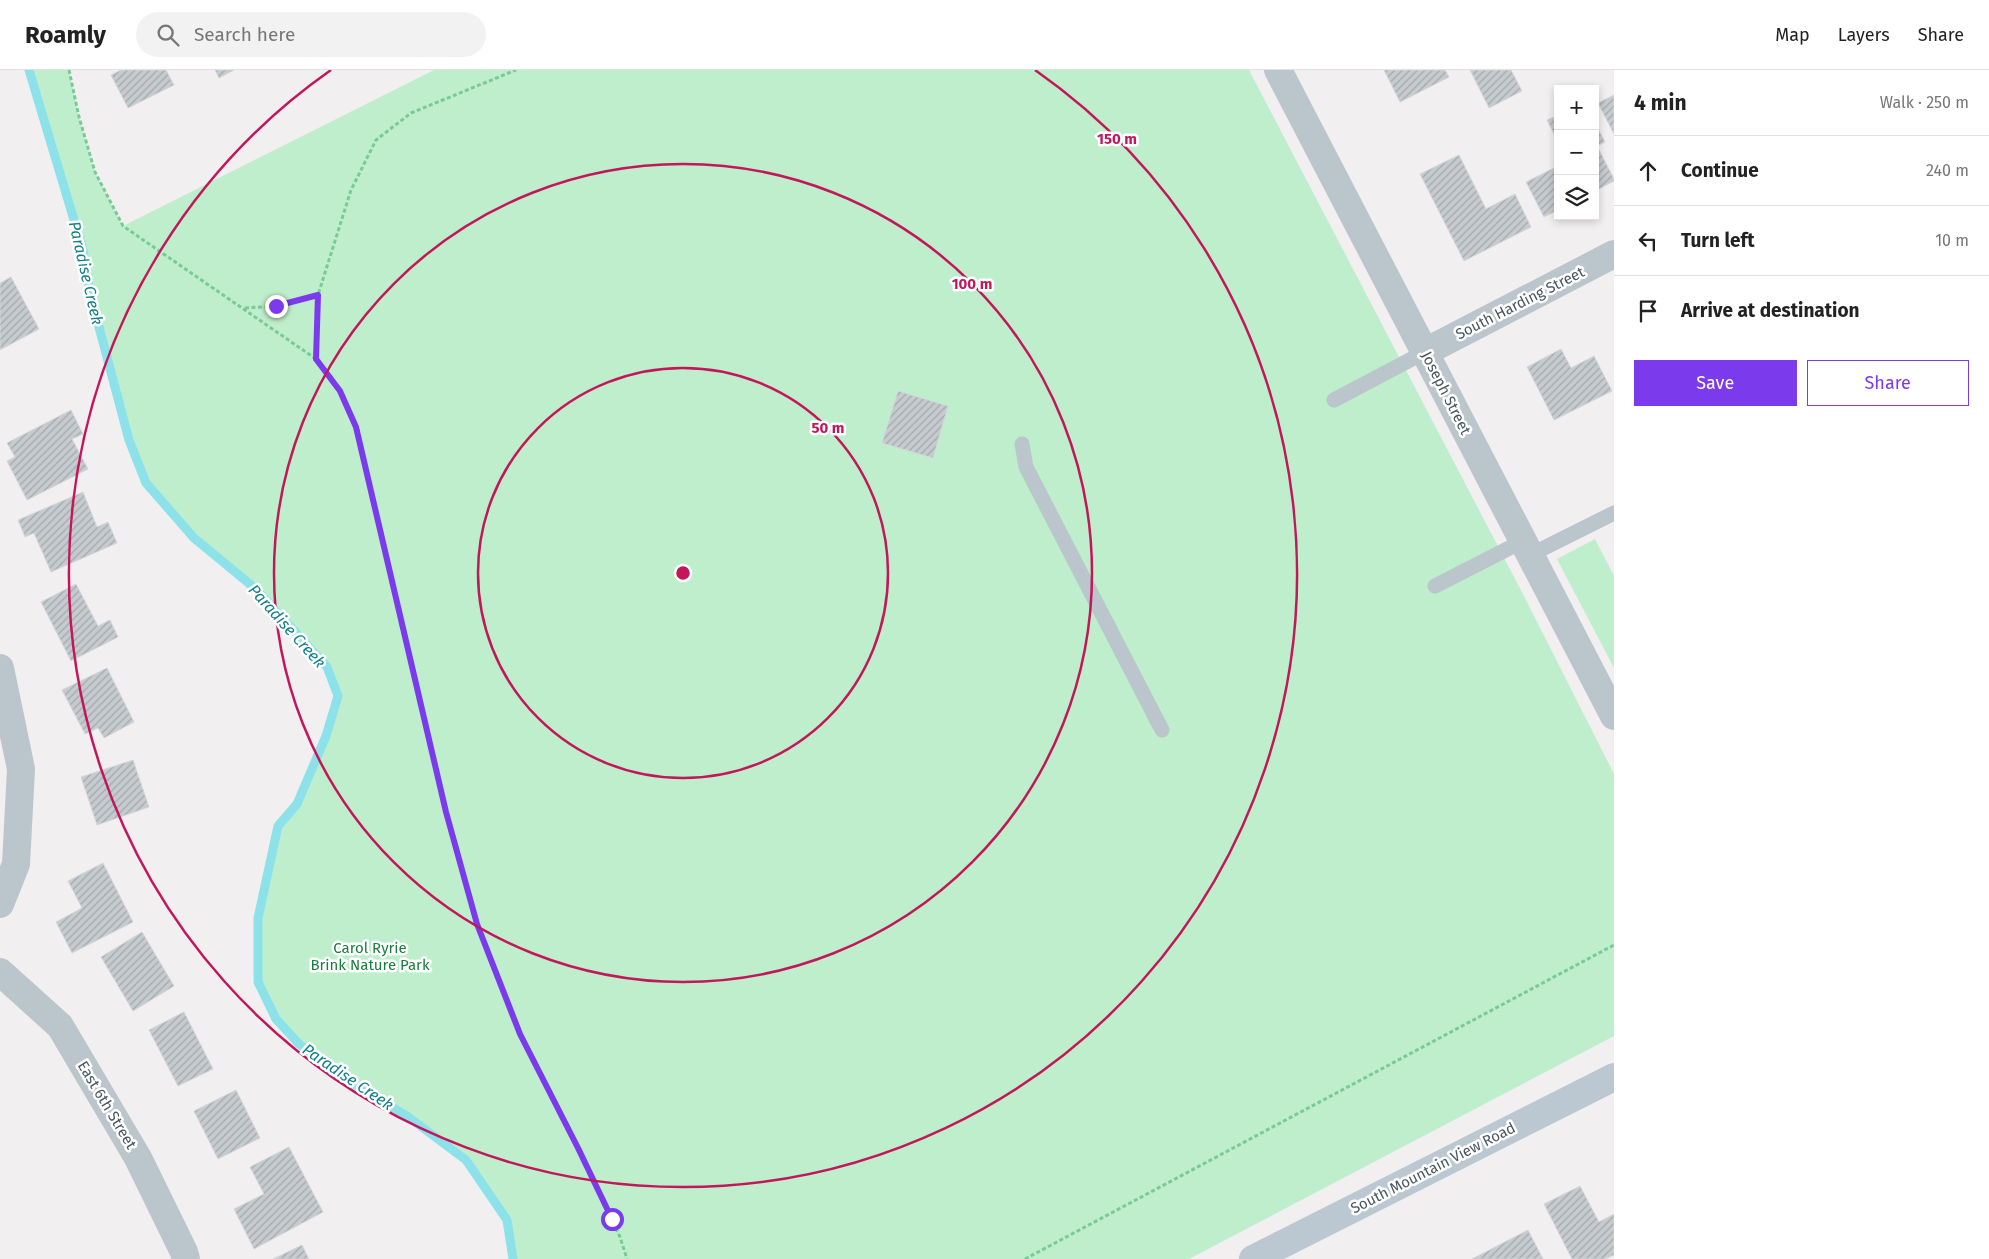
<!DOCTYPE html>
<html lang="en">
<head>
<meta charset="utf-8">
<style>
  body { margin:0; font-family:"Fira Sans",sans-serif; background:#f2f2f2; color:#222 }
  .controls { position:absolute; right:15px; top:15px; display:grid; overflow:hidden; border-radius:0px; box-shadow:0 2px 8px #0003 }
  .controls button { width:45px; height:45px; display:grid; place-items:center; padding:0; border:0; border-bottom:1px solid #e0e0e0; background:#fff; color:#222; font:25px sans-serif }
  .stop { position:absolute; width:15px; height:15px; margin:-11px; border:4px solid #7c3aed; border-radius:50%; background:#fff }
  .stop.end { background:#7c3aed; border-color:#fff; box-shadow:0 1px 5px #0008 }
  .list { margin:0; padding:0; list-style:none }
  h2 { display:flex; justify-content:space-between; align-items:center; height:65px; margin:0; padding:0 20px; font-size:21px }
  h2 small { font-size:16px; font-weight:400; color:#767676 }
  .list li { display:grid; grid-template-columns:32px 1fr auto; gap:15px; align-items:center; box-sizing:border-box; height:70px; padding:0 20px; border-top:1px solid #e0e0e0 }
  .list b { display:block; font-size:19px; white-space:nowrap }
  .list em { font-size:16px; font-style:normal; color:#767676 }
  .actions { display:flex; gap:10px; padding:15px 20px }
  .actions a { flex:1; padding:11px 0; border:1px solid #7c3aed; border-radius:0px; text-align:center; font-size:18px; color:#7c3aed }
  .actions .main { background:#7c3aed; color:#fff }
  .icon { flex:none; width:28px; height:28px; fill:none; stroke:currentColor; stroke-width:2; stroke-linecap:round; stroke-linejoin:round }
  .map { position:relative; flex:none; width:1614px; height:1189px; overflow:hidden }
  header { display:flex; align-items:center; gap:30px; box-sizing:border-box; height:70px; padding:0 25px; background:#fff; border-bottom:1px solid #e0e0e0 }
  header strong { font-size:24px }
  nav { display:flex; gap:28px; margin-inline-start:auto; font-size:18px }
  .search { width:350px; height:45px; background:#f2f2f2; display:flex; align-items:center; gap:12px; box-sizing:border-box; padding:0 18px; border-radius:28px; color:#767676; font-size:19px }
  main { display:flex }
  aside { flex:1; background:#fff }
  .map>svg:first-child { display:block }
</style>
</head>
<body>
<header>
<strong>Roamly</strong>
<div class="search"><svg class="icon" aria-label="search" viewBox="0 0 24 24"><circle cx="10" cy="10" r="6"/><path d="M15 15l6 6"/></svg>Search here</div>
<nav><a>Map</a><a>Layers</a><a>Share</a></nav>
</header>
<main>
<div class="map">
<svg width="1614" height="1189" viewBox="0 0 1614 1189">
  <defs>
    <pattern id="building-hatch" width="6" height="6" patternUnits="userSpaceOnUse" patternTransform="scale(1.25)"><rect width="6" height="6" fill="#c6cbcf"/><path d="M-1 1l2-2M0 6l6-6M5 7l2-2" fill="none" stroke="#a3a8ab"/></pattern>
  </defs>
  <rect width="100%" height="100%" fill="#f2eff0"/>
  <!-- green -->
  <g fill="#bfeecc">
    <path d="M 29,0 L 69,0 L 79,47 L 95,102 L 123,156 L 434,0 L 1249,0 L 1525,528 L 1614,704 L 1614,966 L 1189,1189 L 513,1189 L 507,1150 L 466,1090 L 407,1046 L 352,1013 L 299,974 L 276,949 L 258,912 L 258,848 L 278,756 L 297,734 L 326,666 L 338,626 L 327,597 L 258,520 L 194,468 L 146,413 L 129,370 L 90,223 L 83,180 Z"/>
    <path d="M 1595,469 L 1614,506 L 1614,598 L 1557,489 Z"/>
  </g>
  <g fill="none" stroke-linecap="round" stroke-linejoin="round">
    <!-- stream -->
    <path stroke="#8de2ea" stroke-width="9" d="M 29,0 L 83,180 L 90,223 L 129,370 L 146,413 L 194,468 L 257,520 L 327,597 L 338,626 L 326,666 L 297,734 L 278,756 L 258,848 L 258,912 L 276,949 L 299,974 L 352,1013 L 407,1046 L 466,1090 L 507,1150 L 513,1189"/>
  </g>
  <!-- building -->
  <g fill="url(#building-hatch)" stroke="#d4d7db">
    <path d="M 121,0 L 166,0 L 174,15 L 128,38 L 111,5 Z"/>
    <path d="M 215,0 L 234,0 L 219,8 Z"/>
    <path d="M 1384,0 L 1445,0 L 1449,7 L 1400,32 Z"/>
    <path d="M 1470,0 L 1511,0 L 1522,21 L 1489,38 Z"/>
    <path d="M 1614,25 L 1614,64 L 1598,33 Z"/>
    <path d="M 1558,45 L 1558,72 L 1547,50 Z"/>
    <path d="M 1595,53 L 1605,72 L 1597,76 L 1614,109 L 1614,111 L 1595,121 Z"/>
    <path d="M 1459,85 L 1486,139 L 1515,124 L 1531,157 L 1464,191 L 1420,104 Z"/>
    <path d="M 1558,96 L 1558,140 L 1544,147 L 1526,112 Z"/>
    <path d="M 11,207 L 39,259 L 0,280 L 0,213 Z"/>
    <path d="M 1561,279 L 1571,298 L 1594,286 L 1612,321 L 1554,350 L 1527,297 Z"/>
    <path d="M 898,321 L 948,336 L 933,388 L 882,373 Z"/>
    <path d="M 71,340 L 83,364 L 72,369 L 88,399 L 27,430 L 7,391 L 15,387 L 7,373 Z"/>
    <path d="M 83,422 L 97,457 L 108,452 L 117,473 L 51,502 L 34,463 L 25,467 L 18,450 Z"/>
    <path d="M 76,514 L 98,556 L 110,550 L 118,567 L 71,591 L 41,532 Z"/>
    <path d="M 107,598 L 134,652 L 104,668 L 98,658 L 85,664 L 62,620 Z"/>
    <path d="M 133,690 L 149,737 L 97,755 L 81,707 Z"/>
    <path d="M 103,793 L 133,852 L 72,883 L 56,852 L 82,838 L 68,811 Z"/>
    <path d="M 142,862 L 174,916 L 133,941 L 101,887 Z"/>
    <path d="M 184,942 L 213,999 L 178,1016 L 149,960 Z"/>
    <path d="M 236,1020 L 260,1068 L 218,1089 L 194,1041 Z"/>
    <path d="M 289,1077 L 323,1142 L 254,1179 L 234,1139 L 264,1124 L 250,1097 Z"/>
    <path d="M 1580,1116 L 1599,1152 L 1614,1144 L 1614,1185 L 1605,1189 L 1572,1189 L 1544,1134 Z"/>
    <path d="M 1528,1160 L 1543,1189 L 1472,1189 Z"/>
    <path d="M 302,1175 L 309,1189 L 273,1189 Z"/>
  </g>
  <g fill="none" stroke-linecap="round" stroke-linejoin="round">
    <!-- path -->
    <g stroke="#78cb98" stroke-width="3" stroke-dasharray="4 2.5" stroke-linecap="butt">
      <path d="M 69,0 L 79,47 L 95,102 L 123,156 L 316,289 L 340,321 L 356,357 L 446,742 L 477,854 L 520,964 L 578,1078 L 620,1167 L 627,1189"/>
      <path d="M 245,238 L 276,236 L 318,225"/>
      <path d="M 316,288 L 318,225 L 351,120 L 376,70 L 411,43 L 516,0"/>
      <path d="M 1025,1189 L 1614,875"/>
    </g>
    <!-- lane -->
    <g stroke="#bbc6cc" stroke-width="15">
      <path d="M 1334,330 L 1425,282"/>
      <path d="M 1022,374 L 1026,397 L 1162,660"/>
      <path d="M 1530,485 L 1614,443"/>
      <path d="M 1435,516 L 1523,471"/>
    </g>
    <!-- street -->
    <g stroke="#bbc6cc" stroke-width="28">
      <path d="M 1278,0 L 1614,646"/>
      <path d="M 1425,282 L 1614,184"/>
      <path d="M 0,598 L 21,699 L 16,794 L 0,834"/>
      <path d="M 0,902 L 60,956 L 138,1088 L 184,1182 L 186,1189"/>
    </g>
    <!-- secondary -->
    <path stroke="#bcc8d1" stroke-width="28" d="M 1253,1189 L 1614,1007"/>
  </g>
  <g fill="none" stroke-linecap="round" stroke-linejoin="round">
    <!-- route -->
    <path stroke="#7c3aed" stroke-width="6" d="M 276,236 L 318,225 L 316,289 L 340,321 L 356,357 L 446,742 L 477,854 L 520,964 L 578,1078 L 612,1149"/>
  </g>
  <!-- distance rings -->
  <g fill="none" stroke="#c2185b" stroke-width="2.5">
    <circle cx="683" cy="503" r="205"/>
    <circle cx="683" cy="503" r="409"/>
    <path d="M1035 0A614 614 0 1 1 331 0"/>
  </g>
  <g text-anchor="middle" dominant-baseline="central" stroke-width="5" stroke-linejoin="round" paint-order="stroke">
    <!-- street labels -->
    <g font-size="15" fill="#48555d" stroke="#fff">
      <text transform="translate(1520 233) rotate(-27)">South Harding Street</text>
      <text transform="translate(1446 323) rotate(63)">Joseph Street</text>
      <text transform="translate(107 1035) rotate(59)">East 6th Street</text>
      <text transform="translate(1433 1098) rotate(-27)">South Mountain View Road</text>
    </g>
    <!-- park labels -->
    <g font-size="15" fill="#197d3f" stroke="#fff">
      <text x="370" y="878">Carol Ryrie<tspan x="370" dy="17">Brink Nature Park</tspan></text>
    </g>
    <!-- water labels -->
    <g font-size="16" font-style="italic" fill="#107f8a" stroke="#fff">
      <text transform="translate(86 203) rotate(77)">Paradise Creek</text>
      <text transform="translate(287 556) rotate(48)">Paradise Creek</text>
      <text transform="translate(348 1007) rotate(34)">Paradise Creek</text>
    </g>
  </g>
  <circle cx="683" cy="503" r="8" fill="#c2185b" stroke="#fff" stroke-width="2.5"/>
  <g font-size="15" text-anchor="middle" font-weight="bold" fill="#c2185b" stroke="#fff" stroke-width="5" stroke-linejoin="round" paint-order="stroke">
    <text x="1117" y="74">150 m</text>
    <text x="972" y="219">100 m</text>
    <text x="828" y="363">50 m</text>
  </g>
</svg>
<div class="controls">
<button>+</button>
<button>−</button>
<button><svg class="icon" aria-label="layers" viewBox="0 0 24 24"><path d="M12 4l9 5-9 5-9-5zM3 14l9 5 9-5"/></svg></button>
</div>
<div class="stop" style="left:612px;top:1149px"></div>
<div class="stop end" style="left:276px;top:236px"></div>
</div>
<aside>
<h2>4 min<small>Walk · 250 m</small></h2>
<ul class="list">
<li><svg class="icon" aria-label="ahead" viewBox="0 0 24 24"><path d="M12 20V5M6 11l6-6 6 6"/></svg><div><b>Continue</b></div><em>240 m</em></li>
<li><svg class="icon" aria-label="left" viewBox="0 0 24 24"><path d="M17 20v-9H6M10 6l-5 5 5 5"/></svg><div><b>Turn left</b></div><em>10 m</em></li>
<li><svg class="icon" aria-label="arrive" viewBox="0 0 24 24"><path d="M6 21V4h12l-3 4 3 4H6"/></svg><div><b>Arrive at destination</b></div></li>
</ul>
<div class="actions"><a class="main">Save</a><a>Share</a></div>
</aside>
</main>
</body>
</html>
